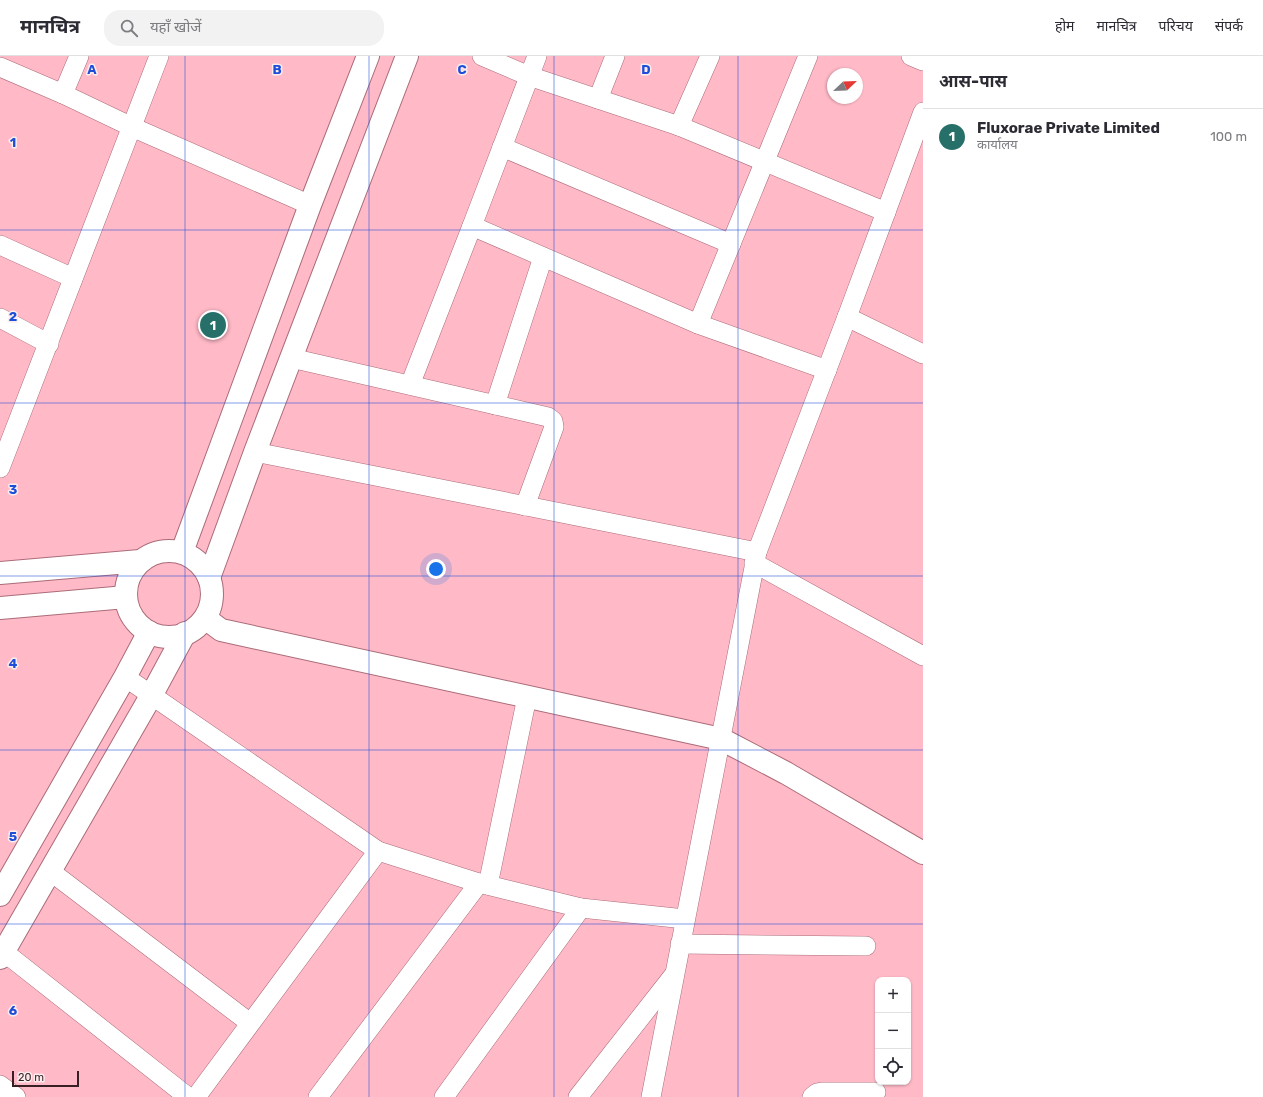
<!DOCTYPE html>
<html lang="hi">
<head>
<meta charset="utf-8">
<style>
  body { margin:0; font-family:Rubik,"Noto Sans Devanagari",sans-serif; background:#f2f2f3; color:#2b2b33 }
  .controls { position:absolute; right:12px; bottom:12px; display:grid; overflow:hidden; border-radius:8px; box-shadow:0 1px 3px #0004 }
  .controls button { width:36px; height:36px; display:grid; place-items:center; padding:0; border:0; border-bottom:1px solid #e1e1e2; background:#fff; color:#2b2b33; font:20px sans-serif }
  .compass { position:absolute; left:827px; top:12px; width:36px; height:36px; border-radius:50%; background:#fff; box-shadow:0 1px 3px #0004; rotate:67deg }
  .scale { position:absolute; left:12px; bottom:10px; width:67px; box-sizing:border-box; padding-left:4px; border:2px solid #381f24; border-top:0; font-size:11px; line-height:14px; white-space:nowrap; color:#381f24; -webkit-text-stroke:3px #fbecee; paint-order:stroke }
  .you { position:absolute; left:436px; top:513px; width:14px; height:14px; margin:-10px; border:3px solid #fff; border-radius:50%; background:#1a73e8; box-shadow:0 0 0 6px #1a73e833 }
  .badge { display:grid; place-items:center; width:26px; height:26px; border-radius:50%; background:#277069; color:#fff; font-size:13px; font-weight:700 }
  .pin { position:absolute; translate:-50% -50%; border:2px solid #fff; box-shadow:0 1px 4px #0006 }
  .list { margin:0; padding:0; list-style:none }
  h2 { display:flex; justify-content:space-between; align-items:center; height:52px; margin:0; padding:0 16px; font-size:17px }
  h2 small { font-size:13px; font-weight:400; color:#7c7c81 }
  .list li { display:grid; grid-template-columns:26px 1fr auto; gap:12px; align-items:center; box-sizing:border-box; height:56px; padding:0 16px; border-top:1px solid #e1e1e2 }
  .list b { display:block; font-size:15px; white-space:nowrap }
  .list p { margin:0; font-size:13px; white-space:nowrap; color:#7c7c81 }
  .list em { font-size:13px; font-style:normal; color:#7c7c81 }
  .icon { flex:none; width:22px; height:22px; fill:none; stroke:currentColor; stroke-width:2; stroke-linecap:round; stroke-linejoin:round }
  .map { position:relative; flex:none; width:923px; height:1041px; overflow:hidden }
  header { display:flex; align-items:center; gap:24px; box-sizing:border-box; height:56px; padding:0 20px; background:#fff; border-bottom:1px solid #e1e1e2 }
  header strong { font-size:19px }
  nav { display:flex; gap:22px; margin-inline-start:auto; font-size:14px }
  .search { width:280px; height:36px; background:#f2f2f3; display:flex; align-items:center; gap:10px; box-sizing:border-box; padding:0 14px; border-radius:16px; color:#7c7c81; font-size:15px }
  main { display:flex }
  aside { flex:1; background:#fff }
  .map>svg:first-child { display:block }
</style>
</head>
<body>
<header>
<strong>मानचित्र</strong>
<div class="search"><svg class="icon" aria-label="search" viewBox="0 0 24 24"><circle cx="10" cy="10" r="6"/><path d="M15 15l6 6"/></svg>यहाँ खोजें</div>
<nav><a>होम</a><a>मानचित्र</a><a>परिचय</a><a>संपर्क</a></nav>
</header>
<main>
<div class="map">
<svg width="923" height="1041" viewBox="0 0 923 1041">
  <rect width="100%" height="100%" fill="#ffb9c7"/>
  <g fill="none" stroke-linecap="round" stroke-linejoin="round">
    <!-- minor casing -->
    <g stroke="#ab6c79" stroke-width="20">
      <g id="minor">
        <path d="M 482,0 L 529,20 L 679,70 L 886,156"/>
        <path d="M 537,0 L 472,170 L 698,268 L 827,314"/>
        <path d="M 911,0 L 923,5"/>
        <path d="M 0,11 L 63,38 L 132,71 L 310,149"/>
        <path d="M 63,38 L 79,0"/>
        <path d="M 598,43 L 615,0"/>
        <path d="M 679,70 L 710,0"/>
        <path d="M 502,91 L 731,188"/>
        <path d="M 0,189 L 73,222"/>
        <path d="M 847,261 L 923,298"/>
        <path d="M 0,262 L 49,288"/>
        <path d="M 698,268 L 808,0"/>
        <path d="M 291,302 L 548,361 L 553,365 L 554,371 L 525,450"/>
        <path d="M 410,329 L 472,170"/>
        <path d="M 495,349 L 543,201"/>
        <path d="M 255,396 L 757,496"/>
        <path d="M 0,412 L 159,0"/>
        <path d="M 754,507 L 923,600"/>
        <path d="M 125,621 L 378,795 L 479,827 L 581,852 L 685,863"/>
        <path d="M 50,815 L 250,967"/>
        <path d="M 488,829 L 527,641"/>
        <path d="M 680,888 L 866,890"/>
        <path d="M 4,896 L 188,1041"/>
        <path d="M 0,1029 L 16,1041"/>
        <path d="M 196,1041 L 378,795"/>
        <path d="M 318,1041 L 479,827"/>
        <path d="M 444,1041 L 581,852"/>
        <path d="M 578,1041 L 673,920"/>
        <path d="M 651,1041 L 757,496 L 847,261 L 923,56"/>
        <path d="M 812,1041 L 817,1037 L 822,1036 L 876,1036"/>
      </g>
    </g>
    <!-- tertiary casing -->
    <g stroke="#ab6c79" stroke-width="24">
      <g id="tertiary">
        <circle cx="169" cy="538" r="43"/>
        <path d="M 182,496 L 310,149 L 368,0"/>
        <path d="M 0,517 L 140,505"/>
        <path d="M 209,522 L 255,396 L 407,0"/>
        <path d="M 0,552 L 126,541"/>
        <path d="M 205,562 L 221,574 L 721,683 L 786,717 L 923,797"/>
        <path d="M 0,839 L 125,621 L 149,576"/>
        <path d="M 0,902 L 151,640 L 185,577"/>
      </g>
    </g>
    <!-- minor -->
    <use href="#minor" stroke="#fff" stroke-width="19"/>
    <!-- tertiary -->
    <use href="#tertiary" stroke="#fff" stroke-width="22"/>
  </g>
  <!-- grid -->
  <path fill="none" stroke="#1d4ed8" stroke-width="1" stroke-opacity="0.55" d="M 185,0 L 185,1041M 369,0 L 369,1041M 554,0 L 554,1041M 738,0 L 738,1041M 0,174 L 923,174M 0,347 L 923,347M 0,520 L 923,520M 0,694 L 923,694M 0,868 L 923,868"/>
  <g font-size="13" text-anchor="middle" font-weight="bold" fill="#1d4ed8" stroke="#fbecee" stroke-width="3" stroke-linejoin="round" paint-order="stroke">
    <text x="92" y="18">A</text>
    <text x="277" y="18">B</text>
    <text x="462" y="18">C</text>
    <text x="646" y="18">D</text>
    <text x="13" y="91">1</text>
    <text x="13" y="265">2</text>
    <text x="13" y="438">3</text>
    <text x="13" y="612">4</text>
    <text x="13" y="785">5</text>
    <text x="13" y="959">6</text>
  </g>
</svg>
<div class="controls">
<button>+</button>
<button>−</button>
<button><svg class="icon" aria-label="locate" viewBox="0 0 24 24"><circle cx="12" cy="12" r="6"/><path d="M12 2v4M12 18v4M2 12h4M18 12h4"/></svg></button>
</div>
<svg class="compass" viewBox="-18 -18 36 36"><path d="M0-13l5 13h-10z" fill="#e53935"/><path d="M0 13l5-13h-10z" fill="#7c7c81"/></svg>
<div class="scale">20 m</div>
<div class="you"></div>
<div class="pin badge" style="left:213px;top:269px">1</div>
</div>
<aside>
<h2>आस-पास<small></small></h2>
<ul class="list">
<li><span class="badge">1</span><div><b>Fluxorae Private Limited</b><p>कार्यालय</p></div><em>100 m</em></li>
</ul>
</aside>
</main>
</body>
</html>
